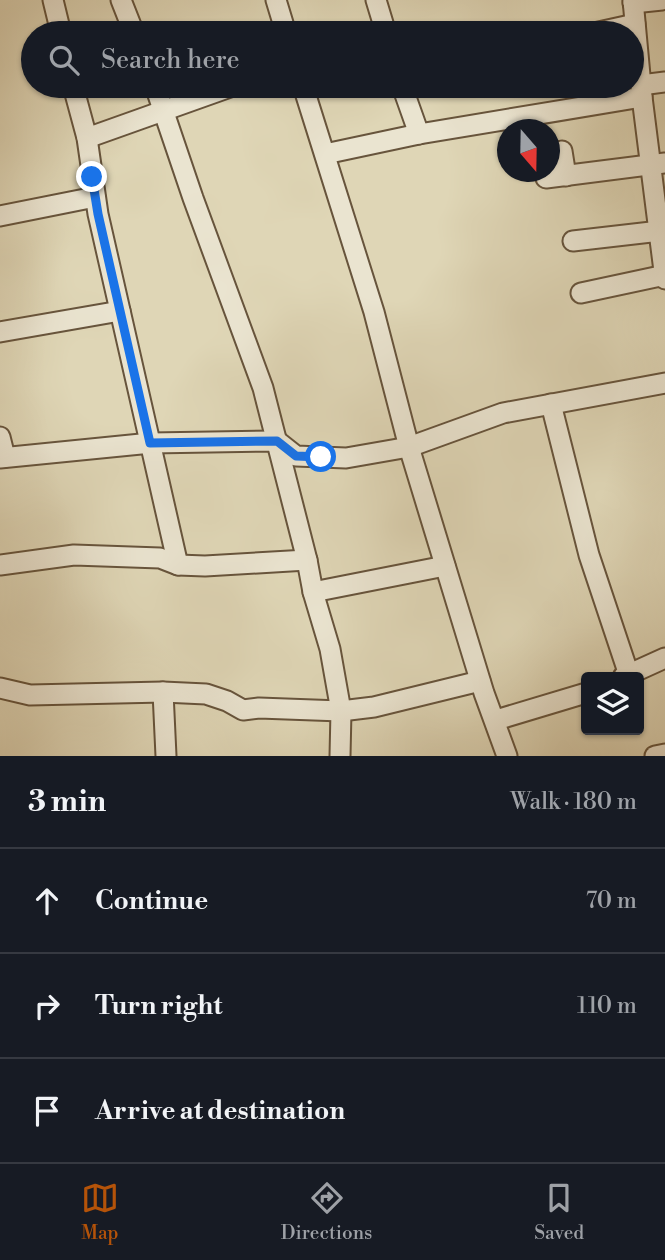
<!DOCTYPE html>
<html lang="en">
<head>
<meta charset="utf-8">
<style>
  body { margin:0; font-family:"Libre Bodoni",serif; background:#242831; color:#f1f3f6 }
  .controls { position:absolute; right:21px; bottom:21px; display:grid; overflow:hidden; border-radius:7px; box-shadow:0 2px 5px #0004 }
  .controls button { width:63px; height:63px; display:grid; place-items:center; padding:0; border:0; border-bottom:2px solid #363941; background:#171b24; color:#f1f3f6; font:35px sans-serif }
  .compass { position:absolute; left:497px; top:119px; width:63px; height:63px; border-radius:50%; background:#171b24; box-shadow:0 2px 5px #0004; rotate:160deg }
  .stop { position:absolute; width:21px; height:21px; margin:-16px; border:5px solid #1a73e8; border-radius:50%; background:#fff }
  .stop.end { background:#1a73e8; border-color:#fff; box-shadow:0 2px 7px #0008 }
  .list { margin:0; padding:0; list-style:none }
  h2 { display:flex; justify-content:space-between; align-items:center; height:91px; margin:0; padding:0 28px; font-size:30px }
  h2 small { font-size:23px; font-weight:400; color:#9ea1a6 }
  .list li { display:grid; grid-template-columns:46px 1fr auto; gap:21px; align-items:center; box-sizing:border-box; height:105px; padding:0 28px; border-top:2px solid #363941 }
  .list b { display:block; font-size:26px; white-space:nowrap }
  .list em { font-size:23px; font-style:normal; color:#9ea1a6 }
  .icon { flex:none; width:38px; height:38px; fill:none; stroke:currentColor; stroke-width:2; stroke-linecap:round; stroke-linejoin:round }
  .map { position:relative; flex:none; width:665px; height:756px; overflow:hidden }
  .search { position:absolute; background:#171b24; box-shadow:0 2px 5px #0004; left:21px; right:21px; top:21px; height:77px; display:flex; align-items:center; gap:18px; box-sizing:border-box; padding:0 24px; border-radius:38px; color:#9ea1a6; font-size:26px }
  .sheet { height:406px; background:#171b24 }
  nav { display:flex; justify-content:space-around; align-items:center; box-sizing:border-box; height:98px; border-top:2px solid #363941; background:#171b24; font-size:19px; color:#9ea1a6 }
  nav a { display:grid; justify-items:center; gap:4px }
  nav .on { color:#b45309 }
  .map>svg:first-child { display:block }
</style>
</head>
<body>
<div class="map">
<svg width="665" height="756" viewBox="0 0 665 756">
  <rect width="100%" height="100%" fill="#dfd6b6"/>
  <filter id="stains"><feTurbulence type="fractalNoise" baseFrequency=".00286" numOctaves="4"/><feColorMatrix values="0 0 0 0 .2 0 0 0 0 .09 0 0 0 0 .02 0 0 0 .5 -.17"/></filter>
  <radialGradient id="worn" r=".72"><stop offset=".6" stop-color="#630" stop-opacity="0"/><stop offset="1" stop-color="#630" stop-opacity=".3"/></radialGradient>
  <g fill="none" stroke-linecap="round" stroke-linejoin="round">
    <!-- minor casing -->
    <g stroke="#67543c" stroke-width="23">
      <g id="minor">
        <path d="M 53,0 L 61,33"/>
        <path d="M 121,0 L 134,33"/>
        <path d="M 276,0 L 286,33"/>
        <path d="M 376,0 L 386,33"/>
        <path d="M 633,0 L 642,97 L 665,279"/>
        <path d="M 633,3 L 662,0"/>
        <path d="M 594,33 L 635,24"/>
        <path d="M 641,85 L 665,82"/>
        <path d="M 73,86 L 87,138 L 98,214 L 178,565"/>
        <path d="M 155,86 L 193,198 L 263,388 L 307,560 L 313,592 L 330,649 L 341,711 L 340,756"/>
        <path d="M 303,86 L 374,312 L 409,447 L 484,693 L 507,756"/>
        <path d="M 402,86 L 419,134"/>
        <path d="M 87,138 L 233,86"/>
        <path d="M 562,151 L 566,176"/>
        <path d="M 325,154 L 419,134 L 642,97"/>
        <path d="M 546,178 L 665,163"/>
        <path d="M 0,216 L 95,197"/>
        <path d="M 573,241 L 660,231"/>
        <path d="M 581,293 L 665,275"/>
        <path d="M 0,332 L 120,311"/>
        <path d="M 551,404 L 589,555 L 629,675"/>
        <path d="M 0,437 L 5,457"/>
        <path d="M 0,458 L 151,443 L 277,441 L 296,456 L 346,458 L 409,447 L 503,413 L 665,383"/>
        <path d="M 0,565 L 74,555 L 160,558 L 178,565 L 205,566 L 307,560"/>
        <path d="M 313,592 L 445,566"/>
        <path d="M 623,677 L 665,658"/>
        <path d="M 0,688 L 30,695 L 163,692 L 206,694 L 227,701 L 243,710 L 259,708 L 341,711 L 374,707 L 480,681"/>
        <path d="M 163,692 L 166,756"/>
        <path d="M 496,720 L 586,693"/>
        <path d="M 655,756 L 665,754"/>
      </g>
    </g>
    <!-- minor -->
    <use href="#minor" stroke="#eae4d0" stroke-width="19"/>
  </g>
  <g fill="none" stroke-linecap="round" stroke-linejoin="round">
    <!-- route -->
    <path stroke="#1a73e8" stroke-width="9" d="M 92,177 L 98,214 L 150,443 L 277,441 L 296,456 L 321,457"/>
  </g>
  <rect width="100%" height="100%" filter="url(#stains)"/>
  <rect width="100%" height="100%" fill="url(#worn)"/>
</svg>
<div class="controls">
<button><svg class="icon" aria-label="layers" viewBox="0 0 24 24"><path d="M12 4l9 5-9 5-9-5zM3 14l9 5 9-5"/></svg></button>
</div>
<svg class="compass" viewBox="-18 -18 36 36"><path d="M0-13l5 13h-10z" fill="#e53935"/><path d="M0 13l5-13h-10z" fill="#9ea1a6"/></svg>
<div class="stop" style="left:321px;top:457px"></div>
<div class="stop end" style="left:92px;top:177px"></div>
<div class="search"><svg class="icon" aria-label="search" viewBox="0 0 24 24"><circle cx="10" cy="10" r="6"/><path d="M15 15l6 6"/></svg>Search here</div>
</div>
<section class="sheet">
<h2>3 min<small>Walk · 180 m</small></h2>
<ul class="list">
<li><svg class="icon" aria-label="ahead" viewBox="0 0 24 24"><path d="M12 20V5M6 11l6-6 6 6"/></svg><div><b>Continue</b></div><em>70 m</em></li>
<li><svg class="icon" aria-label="right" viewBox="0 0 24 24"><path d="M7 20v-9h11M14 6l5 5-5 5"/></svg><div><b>Turn right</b></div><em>110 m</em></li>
<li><svg class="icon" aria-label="arrive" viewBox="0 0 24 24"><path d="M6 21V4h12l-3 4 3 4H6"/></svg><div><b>Arrive at destination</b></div></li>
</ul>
</section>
<nav>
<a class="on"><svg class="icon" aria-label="map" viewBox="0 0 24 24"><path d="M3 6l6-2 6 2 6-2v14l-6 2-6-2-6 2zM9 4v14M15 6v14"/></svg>Map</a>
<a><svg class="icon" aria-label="directions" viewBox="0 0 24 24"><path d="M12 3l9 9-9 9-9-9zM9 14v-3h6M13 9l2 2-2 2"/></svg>Directions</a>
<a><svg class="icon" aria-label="saved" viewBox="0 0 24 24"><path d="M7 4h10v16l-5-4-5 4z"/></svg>Saved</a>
</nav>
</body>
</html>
